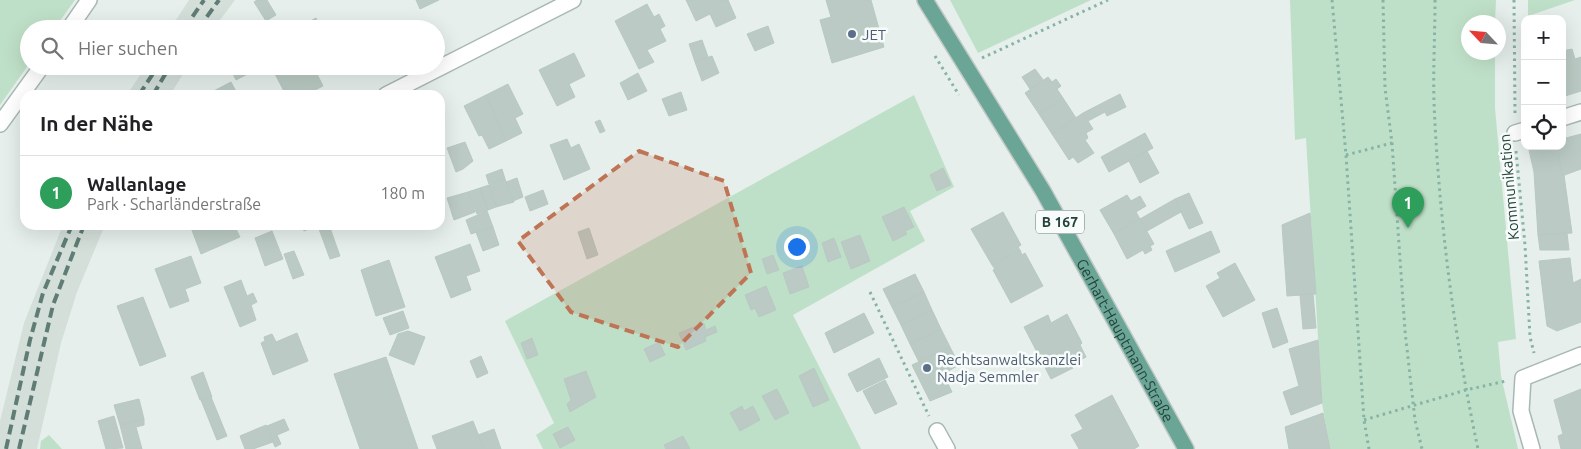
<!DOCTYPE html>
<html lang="de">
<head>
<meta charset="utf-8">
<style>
  body { margin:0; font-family:Ubuntu,sans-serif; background:#f2f2f2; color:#202124 }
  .controls { position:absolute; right:15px; top:15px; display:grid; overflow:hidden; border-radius:10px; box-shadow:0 5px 20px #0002 }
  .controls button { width:45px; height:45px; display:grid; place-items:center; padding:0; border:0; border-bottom:1px solid #e0e0e0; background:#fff; color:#202124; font:25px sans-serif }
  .compass { position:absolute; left:1461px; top:15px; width:45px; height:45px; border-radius:50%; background:#fff; box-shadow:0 5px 20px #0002; rotate:296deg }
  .you { position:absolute; left:796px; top:246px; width:18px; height:18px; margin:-12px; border:4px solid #fff; border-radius:50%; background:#1a73e8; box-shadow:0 0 0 8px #1a73e833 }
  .badge { display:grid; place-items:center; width:32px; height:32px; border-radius:50%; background:#7f4e3f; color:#fff; font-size:16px; font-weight:700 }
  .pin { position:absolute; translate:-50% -41px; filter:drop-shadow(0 1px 2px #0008) }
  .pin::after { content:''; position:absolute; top:26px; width:18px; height:15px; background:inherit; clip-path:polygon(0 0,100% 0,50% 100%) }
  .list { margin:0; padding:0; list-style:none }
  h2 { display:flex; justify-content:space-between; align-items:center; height:65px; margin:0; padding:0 20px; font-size:21px }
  h2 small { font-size:16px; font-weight:400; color:#757577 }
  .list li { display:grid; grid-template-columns:32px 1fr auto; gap:15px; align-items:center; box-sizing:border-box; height:75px; padding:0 20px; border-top:1px solid #e0e0e0 }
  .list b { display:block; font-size:19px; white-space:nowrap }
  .list p { margin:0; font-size:16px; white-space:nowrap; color:#757577 }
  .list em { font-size:16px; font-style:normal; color:#757577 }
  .icon { flex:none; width:28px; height:28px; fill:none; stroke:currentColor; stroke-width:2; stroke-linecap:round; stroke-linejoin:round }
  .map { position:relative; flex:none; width:1581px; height:449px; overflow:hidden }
  .search { position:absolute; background:#fff; box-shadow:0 5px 20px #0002; left:20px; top:20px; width:425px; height:55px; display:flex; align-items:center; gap:12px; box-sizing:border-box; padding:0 18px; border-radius:28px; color:#757577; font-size:19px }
  .panel { position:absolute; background:#fff; box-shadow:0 5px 20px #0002; left:20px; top:90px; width:425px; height:140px; border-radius:15px }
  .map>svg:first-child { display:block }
</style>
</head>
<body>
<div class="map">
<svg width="1581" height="449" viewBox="0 0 1581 449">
  <rect width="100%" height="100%" fill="#e6efeb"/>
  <!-- built -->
  <g fill="#d4dfda">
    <path d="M 189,0 L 235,0 L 213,29 L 170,29 Z"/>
    <path d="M 146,66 L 188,66 L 170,95 L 127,95 Z"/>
    <path d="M 63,225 L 105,225 L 77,292 L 61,343 L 37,449 L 0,449 L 0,421 L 24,323 Z"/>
  </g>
  <!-- green -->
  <g fill="#bfe0c8">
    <path d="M 0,0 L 75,0 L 54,29 L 29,29 L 29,64 L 0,105 Z"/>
    <path d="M 950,0 L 1091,0 L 978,53 Z"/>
    <path d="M 1290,0 L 1496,0 L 1495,22 L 1468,22 L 1468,52 L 1495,53 L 1495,108 L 1516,339 L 1498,342 L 1501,376 L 1518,449 L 1330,449 L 1322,403 L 1306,138 L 1295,140 Z"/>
    <path d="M 1528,0 L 1575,0 L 1528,16 Z"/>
    <path d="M 914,95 L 954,187 L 910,211 L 925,241 L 793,315 L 861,449 L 543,449 L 536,435 L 554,423 L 505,321 Z"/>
    <path d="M 49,435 L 62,449 L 40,449 L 41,441 Z"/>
  </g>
  <!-- building -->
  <g fill="#bbcac4" stroke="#b8c9c2">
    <path d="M 257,0 L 267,0 L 276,15 L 266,21 L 254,2 Z"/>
    <path d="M 416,0 L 439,0 L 420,9 Z"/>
    <path d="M 686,0 L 728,0 L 736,18 L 716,27 L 710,14 L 696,21 Z"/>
    <path d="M 826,0 L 871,0 L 884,47 L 832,63 L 820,20 L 831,17 Z"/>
    <path d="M 647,4 L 654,17 L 659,14 L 665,26 L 660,29 L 666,41 L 647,50 L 654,62 L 639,69 L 615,21 Z"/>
    <path d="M 316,18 L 321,29 L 309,29 L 307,23 Z"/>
    <path d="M 768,26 L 774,43 L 755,51 L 747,34 Z"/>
    <path d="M 702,40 L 708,57 L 695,62 L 689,44 Z"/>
    <path d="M 1572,49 L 1575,59 L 1581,57 L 1581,91 L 1562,97 L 1562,51 Z"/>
    <path d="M 574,53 L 585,76 L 569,84 L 575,97 L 557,106 L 539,70 Z"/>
    <path d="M 712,56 L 719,73 L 702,81 L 695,62 Z"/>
    <path d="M 229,66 L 258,66 L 259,68 L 236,80 Z"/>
    <path d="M 286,66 L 313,66 L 323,86 L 305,95 L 286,95 L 274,72 Z"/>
    <path d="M 1035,69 L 1044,81 L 1030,89 L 1022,77 Z"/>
    <path d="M 638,73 L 647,91 L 628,100 L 620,83 Z"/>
    <path d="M 1048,77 L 1052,82 L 1056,79 L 1061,86 L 1057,89 L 1063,98 L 1039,114 L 1025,93 Z"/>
    <path d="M 231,82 L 238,95 L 206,95 Z"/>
    <path d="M 508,84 L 523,114 L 515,118 L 522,133 L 506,141 L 486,95 Z"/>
    <path d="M 681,92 L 687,110 L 669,116 L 662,99 Z"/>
    <path d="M 1120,94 L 1126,107 L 1107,116 L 1105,112 L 1088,121 L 1083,113 Z"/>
    <path d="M 486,95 L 506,141 L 489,149 L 482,135 L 479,136 L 464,106 Z"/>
    <path d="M 1063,98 L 1076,118 L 1052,134 L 1039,114 Z"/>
    <path d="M 1083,113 L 1093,129 L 1086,133 L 1088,138 L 1085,140 L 1094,153 L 1078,163 L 1073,157 L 1069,160 L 1052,134 Z"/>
    <path d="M 600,120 L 605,131 L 600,133 L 595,122 Z"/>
    <path d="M 1145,133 L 1153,148 L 1109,172 L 1101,157 Z"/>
    <path d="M 1581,134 L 1581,169 L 1562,176 L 1557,146 L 1562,146 L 1562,139 Z"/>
    <path d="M 567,139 L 571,148 L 579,144 L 590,169 L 564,180 L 550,145 Z"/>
    <path d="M 465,142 L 473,161 L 463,169 L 456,172 L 447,148 Z"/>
    <path d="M 1540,146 L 1557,146 L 1562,176 L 1564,175 L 1572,233 L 1538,235 L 1534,172 L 1529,150 Z"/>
    <path d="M 1147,151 L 1159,173 L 1140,183 L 1129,161 Z"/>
    <path d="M 943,168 L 951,185 L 937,191 L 930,175 Z"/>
    <path d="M 502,169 L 505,179 L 489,184 L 486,175 Z"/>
    <path d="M 517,178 L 523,197 L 513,201 L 506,182 Z"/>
    <path d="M 505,179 L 514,202 L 496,207 L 489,185 Z"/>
    <path d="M 489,185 L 496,207 L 488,210 L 480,188 Z"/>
    <path d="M 480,188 L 488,210 L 477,214 L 468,192 Z"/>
    <path d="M 543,190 L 548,204 L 530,211 L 525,197 Z"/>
    <path d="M 468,192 L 475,212 L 454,220 L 447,198 Z"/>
    <path d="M 1189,193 L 1203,223 L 1189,229 L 1175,199 Z"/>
    <path d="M 1127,195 L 1131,201 L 1140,196 L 1146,206 L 1136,212 L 1140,219 L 1114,234 L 1100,210 Z"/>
    <path d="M 1175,199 L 1181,212 L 1147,231 L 1140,219 Z"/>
    <path d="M 904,207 L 914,227 L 905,231 L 907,234 L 893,241 L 882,217 Z"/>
    <path d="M 487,211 L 493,227 L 471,234 L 466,220 Z"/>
    <path d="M 1003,212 L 1021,245 L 1018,247 L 1020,250 L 992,265 L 971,229 Z"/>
    <path d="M 1310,213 L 1316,294 L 1287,296 L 1282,225 Z"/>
    <path d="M 1140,219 L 1154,244 L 1150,246 L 1152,250 L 1145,254 L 1143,250 L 1127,259 L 1114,234 Z"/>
    <path d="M 190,225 L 234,225 L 240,237 L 201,254 Z"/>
    <path d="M 302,225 L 319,225 L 304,231 Z"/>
    <path d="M 329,225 L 340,256 L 330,259 L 319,229 Z"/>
    <path d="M 493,227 L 499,245 L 483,251 L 476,232 Z"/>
    <path d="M 589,228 L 598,255 L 587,259 L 578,232 Z"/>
    <path d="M 272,231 L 283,259 L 265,266 L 255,238 Z"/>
    <path d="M 1211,231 L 1220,252 L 1175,272 L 1166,251 Z"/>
    <path d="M 1567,233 L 1569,250 L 1540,250 L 1538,235 Z"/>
    <path d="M 860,235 L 870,261 L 851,269 L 841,242 Z"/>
    <path d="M 834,238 L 841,257 L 828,262 L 822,243 Z"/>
    <path d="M 470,244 L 480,271 L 466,276 L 471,290 L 451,298 L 435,257 Z"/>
    <path d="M 1020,250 L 1022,255 L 1025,253 L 1043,286 L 1011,303 L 993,270 L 995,269 L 992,265 Z"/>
    <path d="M 294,251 L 304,275 L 293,279 L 284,254 Z"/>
    <path d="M 773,255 L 779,270 L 767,274 L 762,259 Z"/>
    <path d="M 191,256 L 201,283 L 185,289 L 189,301 L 170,308 L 155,269 Z"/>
    <path d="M 1570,258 L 1573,283 L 1581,279 L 1581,322 L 1557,331 L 1547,326 L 1539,261 Z"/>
    <path d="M 389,260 L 405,307 L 376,316 L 361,270 Z"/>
    <path d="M 1235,263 L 1255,300 L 1223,317 L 1206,286 L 1220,278 L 1217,273 Z"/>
    <path d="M 802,266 L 809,287 L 790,294 L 783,273 Z"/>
    <path d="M 915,274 L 924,292 L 892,307 L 883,289 Z"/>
    <path d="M 241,280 L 247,296 L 253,293 L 257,302 L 251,305 L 256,320 L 240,327 L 224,287 Z"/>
    <path d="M 766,286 L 776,310 L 759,317 L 755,308 L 751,310 L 745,295 Z"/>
    <path d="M 924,292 L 932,310 L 901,325 L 892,307 Z"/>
    <path d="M 1313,294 L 1316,328 L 1303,329 L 1300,295 Z"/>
    <path d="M 143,297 L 166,356 L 140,366 L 117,306 Z"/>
    <path d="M 1277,308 L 1288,342 L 1273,348 L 1262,313 Z"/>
    <path d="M 932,310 L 941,329 L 910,344 L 901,325 Z"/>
    <path d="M 403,311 L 409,328 L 390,335 L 383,318 Z"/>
    <path d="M 864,313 L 874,333 L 834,353 L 825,333 Z"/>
    <path d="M 1067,314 L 1082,343 L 1080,345 L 1086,357 L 1071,365 L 1073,368 L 1051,379 L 1024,327 L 1048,315 L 1051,323 Z"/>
    <path d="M 704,323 L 706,330 L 715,326 L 717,332 L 705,337 L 706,341 L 686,350 L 679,333 Z"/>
    <path d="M 941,329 L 950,347 L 919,362 L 910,344 Z"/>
    <path d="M 408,331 L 425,337 L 414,365 L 389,355 L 398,334 Z"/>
    <path d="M 297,333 L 308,361 L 273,375 L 261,343 L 265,341 L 264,337 L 272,334 L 276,342 Z"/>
    <path d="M 532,338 L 538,355 L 527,359 L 521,343 Z"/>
    <path d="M 1318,340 L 1322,403 L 1291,415 L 1283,392 L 1299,386 L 1289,349 Z"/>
    <path d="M 659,342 L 665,355 L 650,362 L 644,349 Z"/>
    <path d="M 950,347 L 959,365 L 943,374 L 952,392 L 930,401 L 912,365 Z"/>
    <path d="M 481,356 L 488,373 L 477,378 L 470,361 Z"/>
    <path d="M 386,357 L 418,449 L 360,449 L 334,374 Z"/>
    <path d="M 879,358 L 888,377 L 857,392 L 848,374 Z"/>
    <path d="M 814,368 L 829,400 L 813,407 L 799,376 Z"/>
    <path d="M 586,371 L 596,397 L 570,412 L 567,404 L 571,400 L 564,379 Z"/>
    <path d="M 203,372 L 212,397 L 200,400 L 191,377 Z"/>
    <path d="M 885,380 L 897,404 L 875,414 L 863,391 Z"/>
    <path d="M 777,389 L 789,413 L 775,420 L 762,396 Z"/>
    <path d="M 1581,389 L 1581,449 L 1561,449 L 1558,436 L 1563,434 L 1554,400 Z"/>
    <path d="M 1112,395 L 1139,446 L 1134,449 L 1079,449 L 1071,435 L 1083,429 L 1075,415 Z"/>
    <path d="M 211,397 L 227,436 L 217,440 L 201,400 Z"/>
    <path d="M 139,399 L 144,419 L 120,425 L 114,405 Z"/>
    <path d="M 742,406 L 744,411 L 753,406 L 760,420 L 740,431 L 730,413 Z"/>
    <path d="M 1323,413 L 1330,449 L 1289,449 L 1285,427 Z"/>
    <path d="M 114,416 L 123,448 L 106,449 L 98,421 Z"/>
    <path d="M 144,419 L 144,425 L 136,427 L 142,449 L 126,449 L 120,425 Z"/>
    <path d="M 284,419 L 289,430 L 277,435 L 281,444 L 275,447 L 267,426 Z"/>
    <path d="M 473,421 L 484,449 L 437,449 L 432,436 Z"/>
    <path d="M 266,425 L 273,442 L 253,449 L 245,449 L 240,436 Z"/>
    <path d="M 568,427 L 575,440 L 560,448 L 553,434 Z"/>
    <path d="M 494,429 L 501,449 L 484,449 L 478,435 Z"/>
    <path d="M 683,436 L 690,449 L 666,449 L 664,445 Z"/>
  </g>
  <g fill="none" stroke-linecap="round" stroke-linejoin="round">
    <!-- minor casing -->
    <g stroke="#a8b8b2" stroke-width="18">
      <g id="minor">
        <path d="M 69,29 L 89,0"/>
        <path d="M 386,95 L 573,0"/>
        <path d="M 1562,118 L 1581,112"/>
        <path d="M 0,124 L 42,66"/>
        <path d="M 1515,133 L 1525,130"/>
        <path d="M 937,431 L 947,449"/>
        <path d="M 1532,449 L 1521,411 L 1523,378 L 1581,355"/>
      </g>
    </g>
    <!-- primary casing -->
    <g stroke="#c2cac8" stroke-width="18">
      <g id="primary">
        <path id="s1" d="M 925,0 L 1043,191 L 1186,449"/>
      </g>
    </g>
    <!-- path -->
    <g stroke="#86b3a5" stroke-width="3" stroke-dasharray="2.5 4" stroke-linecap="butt">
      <path d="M 1332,0 L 1346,155 L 1364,420 L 1369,449"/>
      <path d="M 1383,0 L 1385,88 L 1392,143 L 1405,331 L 1415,420 L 1422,449"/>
      <path d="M 1435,0 C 1435,34 1433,69 1434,103 C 1439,219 1454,336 1478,449"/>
      <path d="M 1514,0 L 1515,114"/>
      <path d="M 935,56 L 959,95"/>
      <path d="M 982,58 L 1108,0"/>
      <path d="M 1516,151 L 1525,245 L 1530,337 L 1534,353"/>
      <path d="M 1346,155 L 1392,143"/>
      <path d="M 870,292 L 929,416"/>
      <path d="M 1364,420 L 1466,390 L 1506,381"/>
    </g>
    <!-- minor -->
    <use href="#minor" stroke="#fff" stroke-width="15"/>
    <!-- primary -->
    <use href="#primary" stroke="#6aa596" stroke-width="15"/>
    <!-- rail -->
    <g stroke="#5f7d75" stroke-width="4" stroke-dasharray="10 5" stroke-linecap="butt">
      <path d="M 184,29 L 204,0"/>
      <path d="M 198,29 L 219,0"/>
      <path d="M 139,95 L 158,66"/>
      <path d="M 153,95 L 170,66"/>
      <path d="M 6,449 L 30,340 L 43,293 L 72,225"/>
      <path d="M 19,449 L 53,305 L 84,225"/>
    </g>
  </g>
  <!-- marked area -->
  <path fill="#c07456" fill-opacity="0.2" stroke="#c07456" stroke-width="4" stroke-dasharray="10 6" stroke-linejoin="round" d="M 639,151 L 724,181 L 751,273 L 678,347 L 571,312 L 518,241 Z"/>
  <!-- markers -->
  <g fill="#5c6f8a" stroke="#f7fbf9" stroke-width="2">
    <circle cx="852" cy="34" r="5"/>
    <circle cx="927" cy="368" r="5"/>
  </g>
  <g text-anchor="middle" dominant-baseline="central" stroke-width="5" stroke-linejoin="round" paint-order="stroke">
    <!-- shield labels -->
    <rect fill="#f7fbf9" stroke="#637a73" stroke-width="1" x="1036" y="210.5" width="48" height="23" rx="4"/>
    <g font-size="14" font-weight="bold" fill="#24423a">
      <text x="1060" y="222">B 167</text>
    </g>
    <!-- service labels -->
    <g font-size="15" fill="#4e5e75" stroke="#f7fbf9" text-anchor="start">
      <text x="862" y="34">JET</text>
      <text x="937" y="359">Rechtsanwaltskanzlei<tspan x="937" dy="17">Nadja Semmler</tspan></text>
    </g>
    <!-- street labels -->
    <g font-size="15" fill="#24423a" stroke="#f7fbf9">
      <text transform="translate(1509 187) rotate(-95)">Kommunikation</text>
      <text stroke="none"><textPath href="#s1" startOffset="395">Gerhart-Hauptmann-Straße</textPath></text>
    </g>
  </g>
</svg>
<div class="controls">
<button>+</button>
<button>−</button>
<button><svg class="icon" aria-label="locate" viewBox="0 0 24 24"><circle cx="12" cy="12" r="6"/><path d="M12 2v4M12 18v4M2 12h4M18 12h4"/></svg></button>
</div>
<svg class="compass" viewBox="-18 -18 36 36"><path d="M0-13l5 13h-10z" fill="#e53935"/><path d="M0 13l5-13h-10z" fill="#757577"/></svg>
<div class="you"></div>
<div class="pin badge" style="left:1408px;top:228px;background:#2e9e5b">1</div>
<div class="search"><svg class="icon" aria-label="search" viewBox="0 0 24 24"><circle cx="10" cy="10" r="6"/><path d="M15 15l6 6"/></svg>Hier suchen</div>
<section class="panel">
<h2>In der Nähe<small></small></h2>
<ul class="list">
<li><span class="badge" style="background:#2e9e5b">1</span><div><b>Wallanlage</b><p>Park · Scharländerstraße</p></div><em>180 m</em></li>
</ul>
</section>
</div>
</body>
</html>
